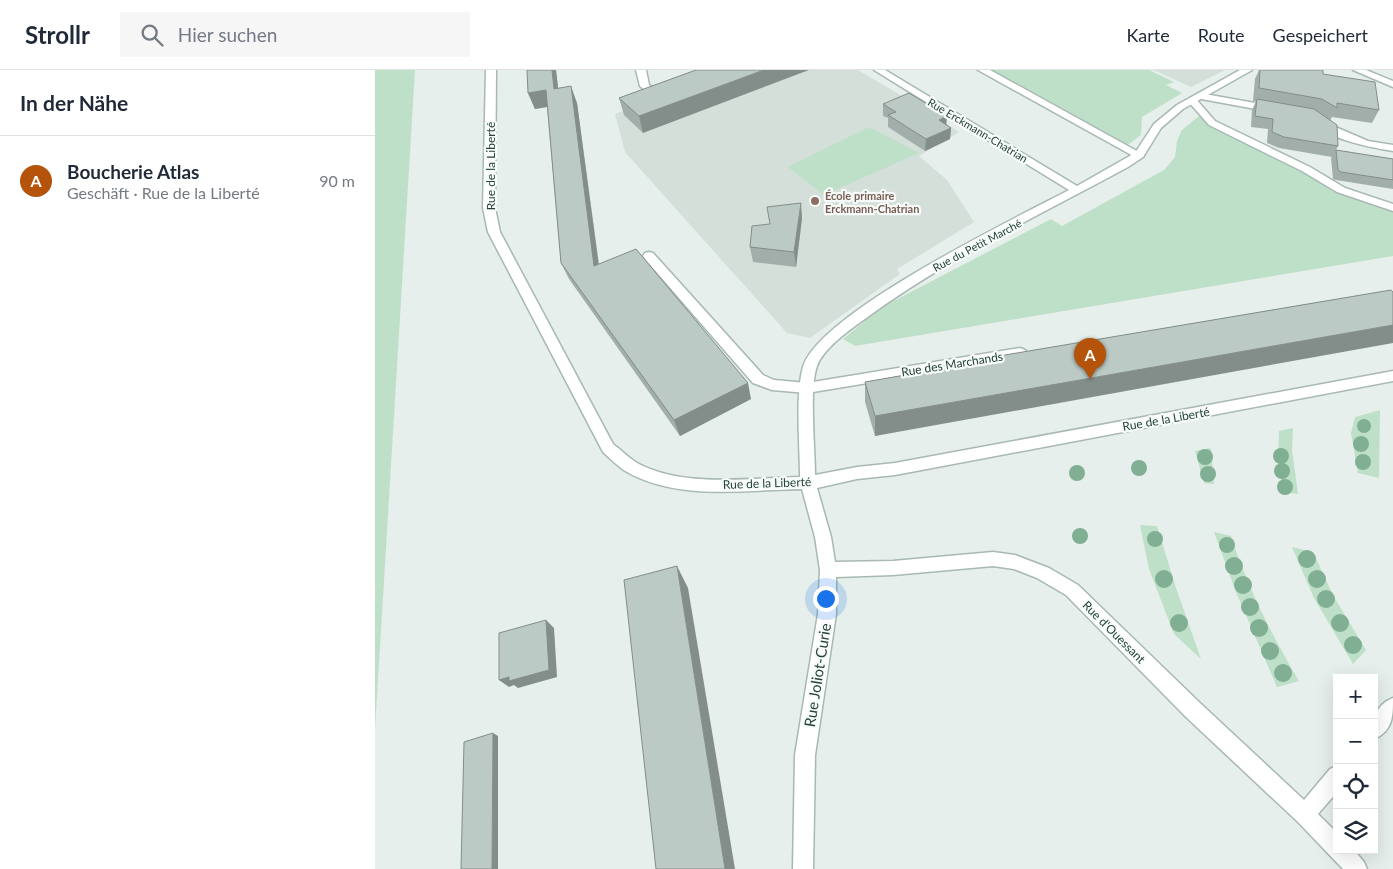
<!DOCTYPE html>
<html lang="de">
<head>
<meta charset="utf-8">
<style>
  body { margin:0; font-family:Lato,sans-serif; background:#f6f6f7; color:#1f2937 }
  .controls { position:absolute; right:15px; bottom:15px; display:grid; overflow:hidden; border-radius:0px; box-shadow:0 5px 20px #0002 }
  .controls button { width:45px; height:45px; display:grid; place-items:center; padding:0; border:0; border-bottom:1px solid #e0e1e3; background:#fff; color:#1f2937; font:25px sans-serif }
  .you { position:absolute; left:450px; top:528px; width:18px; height:18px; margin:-12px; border:4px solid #fff; border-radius:50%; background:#1a73e8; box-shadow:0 0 0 8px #1a73e833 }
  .badge { display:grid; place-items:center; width:32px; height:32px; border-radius:50%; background:#b45309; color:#fff; font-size:16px; font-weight:700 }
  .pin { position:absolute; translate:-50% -41px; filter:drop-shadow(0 1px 2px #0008) }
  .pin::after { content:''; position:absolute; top:26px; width:18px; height:15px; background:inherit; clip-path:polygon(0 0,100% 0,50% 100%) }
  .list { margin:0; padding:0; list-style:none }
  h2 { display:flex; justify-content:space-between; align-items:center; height:65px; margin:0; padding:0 20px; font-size:21px }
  h2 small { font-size:16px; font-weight:400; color:#747a83 }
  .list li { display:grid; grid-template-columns:32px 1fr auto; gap:15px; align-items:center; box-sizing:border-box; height:90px; padding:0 20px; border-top:1px solid #e0e1e3 }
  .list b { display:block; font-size:19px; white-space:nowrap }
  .list p { margin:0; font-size:16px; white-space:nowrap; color:#747a83 }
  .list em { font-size:16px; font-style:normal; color:#747a83 }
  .icon { flex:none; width:28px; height:28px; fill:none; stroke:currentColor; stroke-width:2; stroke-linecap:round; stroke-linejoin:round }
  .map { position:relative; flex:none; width:1018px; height:799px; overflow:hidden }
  header { display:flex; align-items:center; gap:30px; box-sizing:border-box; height:70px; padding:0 25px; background:#fff; border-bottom:1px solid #e0e1e3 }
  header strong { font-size:24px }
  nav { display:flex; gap:28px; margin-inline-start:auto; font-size:18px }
  .search { width:350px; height:45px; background:#f6f6f7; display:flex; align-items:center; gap:12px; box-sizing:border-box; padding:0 18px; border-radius:0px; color:#747a83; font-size:19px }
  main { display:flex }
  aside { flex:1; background:#fff }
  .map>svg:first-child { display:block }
</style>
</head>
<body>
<header>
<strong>Strollr</strong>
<div class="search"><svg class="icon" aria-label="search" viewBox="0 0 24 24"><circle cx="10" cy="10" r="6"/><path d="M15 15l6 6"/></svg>Hier suchen</div>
<nav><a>Karte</a><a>Route</a><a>Gespeichert</a></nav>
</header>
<main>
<aside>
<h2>In der Nähe<small></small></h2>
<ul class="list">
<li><span class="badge">A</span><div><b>Boucherie Atlas</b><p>Geschäft · Rue de la Liberté</p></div><em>90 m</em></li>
</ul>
</aside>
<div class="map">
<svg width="1018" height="799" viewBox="0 0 1018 799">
  <rect width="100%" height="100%" fill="#e6efeb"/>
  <!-- built -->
  <g fill="#d4dfda">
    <path d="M 357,0 L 483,0 L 534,30 L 584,62 L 544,86 L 572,110 L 599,152 L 522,199 L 525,204 L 435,268 L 412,263 L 250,82 L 240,44 Z"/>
    <path d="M 779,0 L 850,0 L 816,17 Z"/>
  </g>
  <!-- green -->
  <g fill="#bfe0c8">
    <path d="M 0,0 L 40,0 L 0,659 Z"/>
    <path d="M 606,0 L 774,0 L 799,12 L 791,15 L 807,23 L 767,47 L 766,65 L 746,80 Z"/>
    <path d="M 824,46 L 834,54 L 936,105 L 957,121 L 1018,142 L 1018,186 L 480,276 L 468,269 L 507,237 L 676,149 L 687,156 L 789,100 L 800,87 L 802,71 L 807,60 Z"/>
    <path d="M 494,57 L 544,83 L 449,125 L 413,97 Z"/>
    <path d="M 1005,340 L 1004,408 L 983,403 L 976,363 L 980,347 Z"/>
    <path d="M 918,358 L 917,380 L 923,424 L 909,422 L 903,397 L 904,361 Z"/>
    <path d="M 836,378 L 839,414 L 829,413 L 820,381 Z"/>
    <path d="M 765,455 L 782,456 L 801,518 L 826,589 L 799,564 L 774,499 Z"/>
    <path d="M 839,462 L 856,466 C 873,518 896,564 924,611 L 902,617 L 861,522 Z"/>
    <path d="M 917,477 L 938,482 L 959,527 L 991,580 L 978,594 L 939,528 Z"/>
  </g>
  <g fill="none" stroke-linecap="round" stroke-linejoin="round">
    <!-- service casing -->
    <g stroke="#a8b8b2" stroke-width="3">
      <g id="service">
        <path d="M 603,0 L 615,0 L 769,85 L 768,87 L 760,87 Z"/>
        <path d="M 824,23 L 897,36 L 902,39 L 897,42 L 821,28 L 819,26 Z"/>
        <path d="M 817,27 L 820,28 L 840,51 L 935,97 L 970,118 L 1018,134 L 1018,141 L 962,122 L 927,101 L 834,55 L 812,30 Z"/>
        <path d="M 944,50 L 993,71 L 1018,75 L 1018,81 C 998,78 952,69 939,53 Z"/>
        <path d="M 274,182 L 278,183 L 388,305 L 399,310 L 432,313 L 645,278 L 650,280 L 652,283 L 650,286 L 645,288 L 432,323 L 397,320 L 378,313 L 270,189 L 268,186 L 270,183 Z"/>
      </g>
    </g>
    <!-- minor casing -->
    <g stroke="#a8b8b2" stroke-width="3">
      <g id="minor">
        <path d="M 111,0 L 121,0 L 120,138 L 125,162 L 238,374 C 246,380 254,388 262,393 C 308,418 375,408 425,407 C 425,377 420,324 428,297 C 444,243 641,148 694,120 L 499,0 L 510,0 L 702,116 L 760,83 L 779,54 L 802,35 L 865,0 L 877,0 L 808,39 L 786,58 L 768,87 L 753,97 C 663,146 569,190 487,251 C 473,261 448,279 442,296 C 434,318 440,379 440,405 L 482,397 L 520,393 L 1018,301 L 1018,311 L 520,405 L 482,409 L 442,418 L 456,467 L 460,492 L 518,491 L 618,482 L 640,485 L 674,498 L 703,515 L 825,633 L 929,730 L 955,699 L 962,696 L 962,722 L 943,744 L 962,763 L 962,780 L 979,780 L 989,792 L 992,799 L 968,799 L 923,752 L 811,647 L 691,525 L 662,508 L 639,499 L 618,496 L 518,505 L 461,507 L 461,544 L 440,685 L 438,799 L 418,799 L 420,685 L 443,544 L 445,500 L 440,467 L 427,419 C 369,420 304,431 252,402 C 243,397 235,388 228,382 L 113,162 L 108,138 Z"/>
        <path d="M 261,0 L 271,0 L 274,15 L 277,17 L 290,14 L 295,17 L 290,20 L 272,22 L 265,16 Z"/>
        <path d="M 978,0 L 991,0 L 1018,11 L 1018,17 Z"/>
        <path d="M 1018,628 C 1018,646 1018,661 999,669 C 999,651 998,636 1018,628 Z"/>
      </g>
    </g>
    <!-- service -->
    <use href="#service" fill="#fff" fill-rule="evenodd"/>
    <!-- minor -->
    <use href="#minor" fill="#fff" fill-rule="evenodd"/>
  </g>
  <!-- trees -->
  <g fill="#80af93">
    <circle cx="989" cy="356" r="7"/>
    <circle cx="986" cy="374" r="8"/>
    <circle cx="906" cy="386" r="8"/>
    <circle cx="830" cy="387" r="8"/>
    <circle cx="988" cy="392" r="8"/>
    <circle cx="764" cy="398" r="8"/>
    <circle cx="907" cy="401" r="8"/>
    <circle cx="702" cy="403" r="8"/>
    <circle cx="833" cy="404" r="8"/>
    <circle cx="910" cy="417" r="8"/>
    <circle cx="705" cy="466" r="8"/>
    <circle cx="780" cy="469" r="8"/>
    <circle cx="852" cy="475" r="8"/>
    <circle cx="932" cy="489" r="9"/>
    <circle cx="859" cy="496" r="9"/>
    <circle cx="789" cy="509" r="9"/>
    <circle cx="942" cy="509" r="9"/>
    <circle cx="868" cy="515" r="9"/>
    <circle cx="951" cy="529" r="9"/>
    <circle cx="875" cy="537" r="9"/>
    <circle cx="804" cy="553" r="9"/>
    <circle cx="965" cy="553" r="9"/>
    <circle cx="884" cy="558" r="9"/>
    <circle cx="978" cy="575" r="9"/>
    <circle cx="895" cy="581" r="9"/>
    <circle cx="908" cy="603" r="9"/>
  </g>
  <!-- wall -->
  <g fill="#a1aea9">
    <path d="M 181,0 L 183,18 L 202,33 L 224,194 L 376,329 L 305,366 L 194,209 L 186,193 L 172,37 L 160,39 L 153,23 Z"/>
    <path d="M 321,0 L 268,63 L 249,45 L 244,28 Z"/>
    <path d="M 884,0 L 948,0 L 948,4 L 1004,40 L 997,53 L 957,47 L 955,51 L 963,76 L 961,80 L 1018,89 L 1018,119 L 961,110 L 958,109 L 956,88 L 957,87 L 904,78 L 892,73 L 893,59 L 876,57 L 877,40 L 881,31 L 878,31 L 880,9 Z"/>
    <path d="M 508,34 L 572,46 L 571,54 L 576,58 L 575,69 L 550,81 L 513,57 L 513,48 L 508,46 Z"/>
    <path d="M 427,148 L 421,197 L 378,192 L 375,177 L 395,154 Z"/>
    <path d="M 1016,220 L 500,366 L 490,332 L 490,312 L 529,305 L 529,302 Z"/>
  </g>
  <!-- shaded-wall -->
  <g fill="#838d89">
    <path d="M 177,0 L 181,0 L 185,35 L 179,19 Z"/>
    <path d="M 389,0 L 434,0 L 268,63 L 264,46 Z"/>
    <path d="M 196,16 L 202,33 L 226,213 L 219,196 Z"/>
    <path d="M 171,20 L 177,36 L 160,39 L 153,23 Z"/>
    <path d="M 572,46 L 571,58 L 564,50 Z"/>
    <path d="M 576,58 L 575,69 L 550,81 L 551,69 Z"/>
    <path d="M 426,133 L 427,148 L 421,197 L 419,182 Z"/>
    <path d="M 1018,255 L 1018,273 L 500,366 L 500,346 Z"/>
    <path d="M 373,313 L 376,329 L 305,366 L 299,350 Z"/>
    <path d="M 302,496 L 313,518 L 360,799 L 350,799 Z"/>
    <path d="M 171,550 L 179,558 L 182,607 L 143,618 L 139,615 L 134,617 L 124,610 Z"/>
    <path d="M 118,663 L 123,666 L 123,799 L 117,799 Z"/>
  </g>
  <!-- building -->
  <g fill="#bbcac4" stroke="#838d89">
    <path d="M 152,0 L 177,0 L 179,19 L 196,16 L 219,196 L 261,179 L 373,313 L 299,350 L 186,193 L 171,20 L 153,23 Z"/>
    <path d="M 321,0 L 389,0 L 264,46 L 244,28 Z"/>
    <path d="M 885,0 L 948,0 L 948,4 L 1000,12 L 1004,40 L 962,33 L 962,38 L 947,29 L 884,18 Z"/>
    <path d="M 534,23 L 572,46 L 564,50 L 576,58 L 551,69 L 513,45 L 521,42 L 508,34 Z"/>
    <path d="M 882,29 L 939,39 L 962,55 L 963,76 L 909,67 L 897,62 L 898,49 L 880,46 Z"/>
    <path d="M 961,80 L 1018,89 L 1018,110 L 966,102 L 963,100 Z"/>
    <path d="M 426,133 L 419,182 L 375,177 L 377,156 L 395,154 L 392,137 Z"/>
    <path d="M 1016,220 L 1018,222 L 1018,255 L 500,346 L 490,312 L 530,305 L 529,302 Z"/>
    <path d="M 302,496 L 350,799 L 281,799 L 249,510 Z"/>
    <path d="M 171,550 L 174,600 L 134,611 L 134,607 L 124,610 L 124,563 Z"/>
    <path d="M 118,663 L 117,799 L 86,799 L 89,672 Z"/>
  </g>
  <!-- markers -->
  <circle fill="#8d6e63" stroke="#f7fbf9" stroke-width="2" cx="440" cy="131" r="5"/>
  <g text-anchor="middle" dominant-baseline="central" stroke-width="4.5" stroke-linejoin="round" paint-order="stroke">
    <!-- far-street labels -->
    <g font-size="11" fill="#24423a" stroke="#f7fbf9">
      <text transform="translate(603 60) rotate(31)">Rue Erckmann-Chatrian</text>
      <text transform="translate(602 175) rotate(-28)">Rue du Petit Marché</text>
    </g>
    <!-- far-education labels -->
    <g font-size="11" font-weight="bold" fill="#785e54" stroke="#f7fbf9" text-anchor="start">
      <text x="450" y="125">École primaire<tspan x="450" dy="13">Erckmann-Chatrian</tspan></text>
    </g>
    <!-- street labels -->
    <g font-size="12" fill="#24423a" stroke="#f7fbf9">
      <text transform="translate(115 96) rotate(-90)">Rue de la Liberté</text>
      <text transform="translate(577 294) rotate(-9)">Rue des Marchands</text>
      <text transform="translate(791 349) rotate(-10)">Rue de la Liberté</text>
      <text transform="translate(392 413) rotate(-2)">Rue de la Liberté</text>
      <text transform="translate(739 562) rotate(45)">Rue d'Ouessant</text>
    </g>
    <!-- near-street labels -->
    <g font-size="15" fill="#24423a" stroke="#f7fbf9">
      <text transform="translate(442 605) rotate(-81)">Rue Joliot-Curie</text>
    </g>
  </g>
</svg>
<div class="controls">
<button>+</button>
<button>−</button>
<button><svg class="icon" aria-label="locate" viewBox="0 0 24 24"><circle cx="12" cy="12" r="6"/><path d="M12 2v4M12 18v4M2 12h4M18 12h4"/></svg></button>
<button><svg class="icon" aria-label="layers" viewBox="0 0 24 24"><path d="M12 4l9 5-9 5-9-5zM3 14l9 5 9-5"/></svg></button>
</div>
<div class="you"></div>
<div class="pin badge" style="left:715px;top:309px">A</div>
</div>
</main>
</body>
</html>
